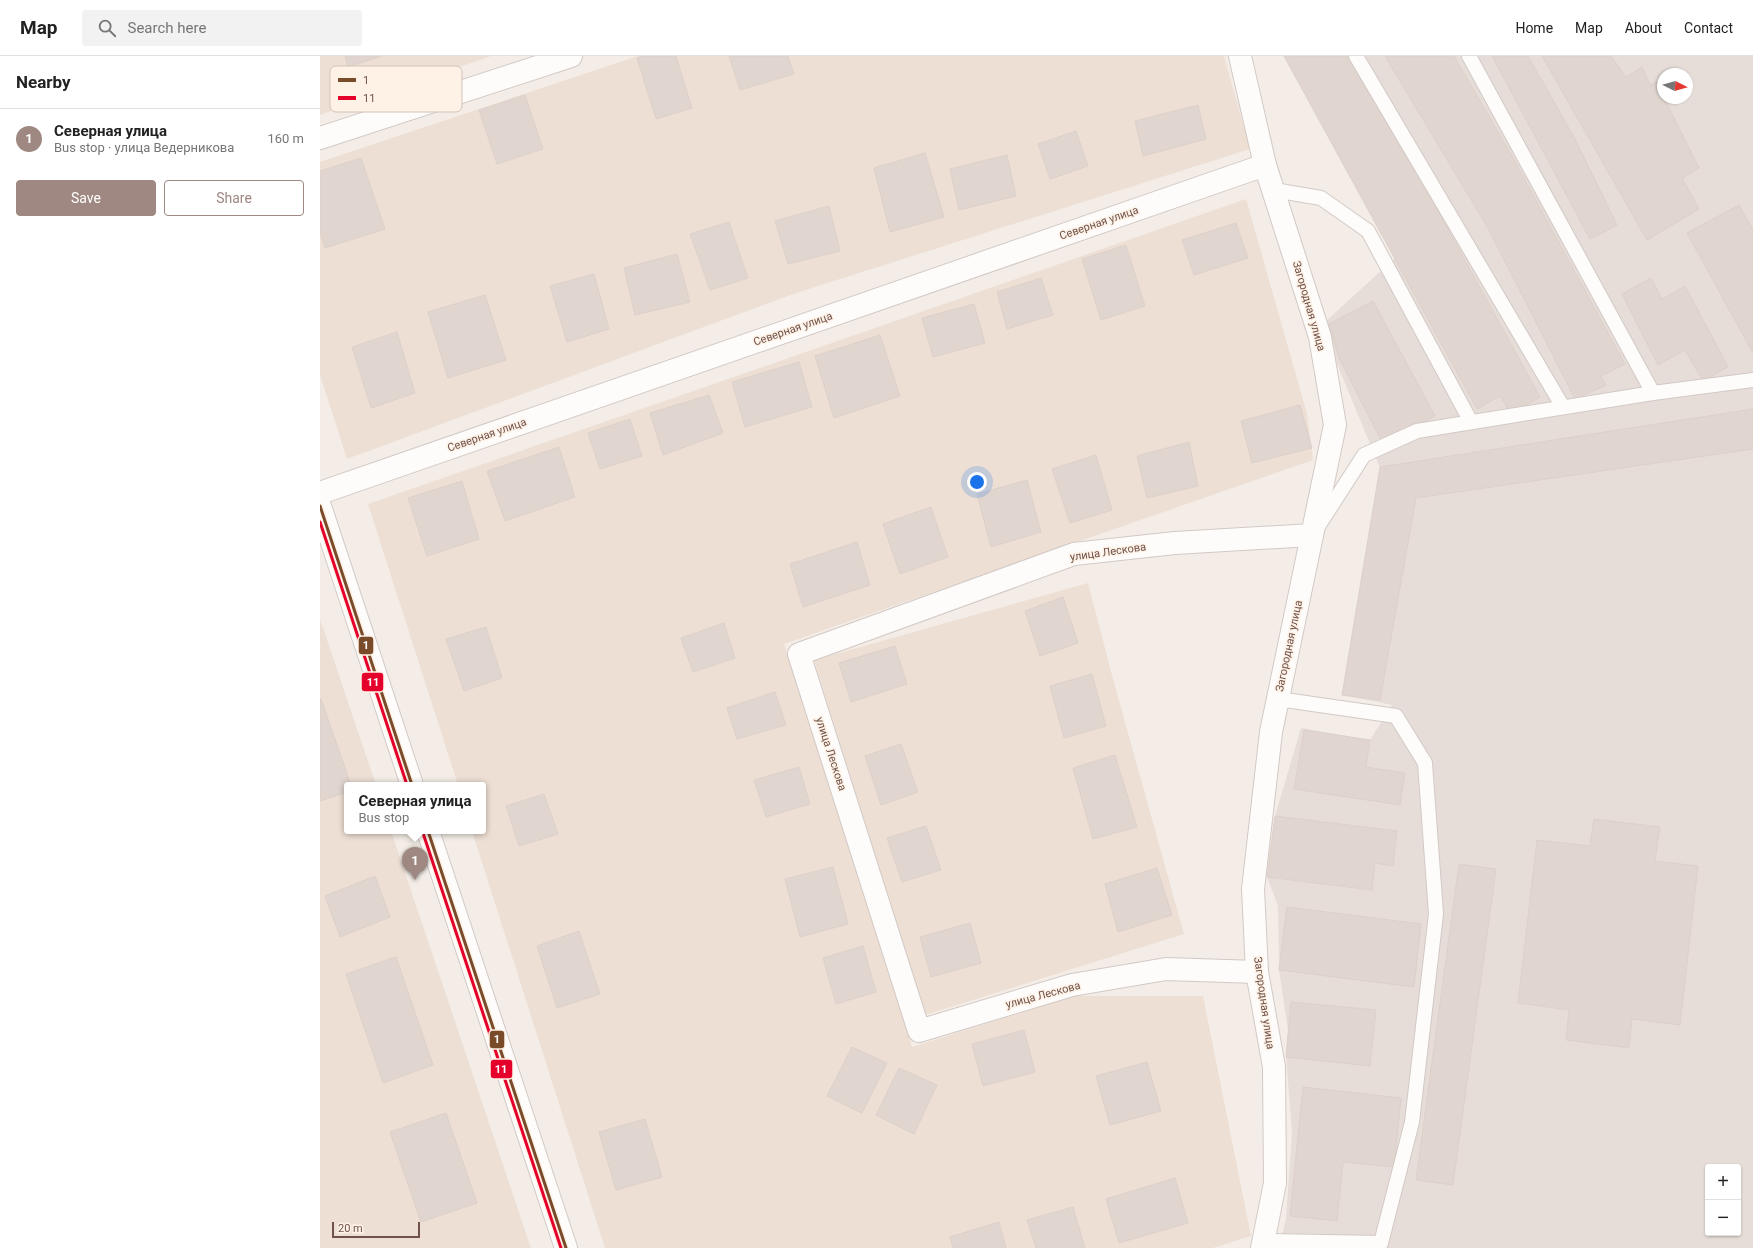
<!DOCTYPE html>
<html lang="en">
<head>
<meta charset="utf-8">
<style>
  body { margin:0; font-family:Roboto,sans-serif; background:#f2f2f2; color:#222 }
  .controls { position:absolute; right:12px; bottom:12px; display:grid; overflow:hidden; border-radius:4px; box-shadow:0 1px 3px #0004 }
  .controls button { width:36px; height:36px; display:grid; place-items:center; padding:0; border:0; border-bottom:1px solid #e0e0e0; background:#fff; color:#222; font:20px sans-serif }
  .compass { position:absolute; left:1337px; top:12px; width:36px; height:36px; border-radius:50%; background:#fff; box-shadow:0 1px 3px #0004; rotate:95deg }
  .scale { position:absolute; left:12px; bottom:10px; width:88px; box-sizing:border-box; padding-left:4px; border:2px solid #70524a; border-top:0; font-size:11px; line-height:14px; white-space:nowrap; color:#70524a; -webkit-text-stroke:3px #fef2e7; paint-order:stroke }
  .you { position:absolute; left:657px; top:426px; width:14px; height:14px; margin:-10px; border:3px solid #fff; border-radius:50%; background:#1a73e8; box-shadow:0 0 0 6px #1a73e833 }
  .badge { display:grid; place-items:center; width:26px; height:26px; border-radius:50%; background:#9e8881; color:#fff; font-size:13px; font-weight:700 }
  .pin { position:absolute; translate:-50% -33px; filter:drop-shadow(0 1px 2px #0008) }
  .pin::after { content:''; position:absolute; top:21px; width:14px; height:12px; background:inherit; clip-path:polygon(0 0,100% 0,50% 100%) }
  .popup { position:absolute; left:24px; top:726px; width:142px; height:52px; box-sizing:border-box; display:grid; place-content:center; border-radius:4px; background:#fff; filter:drop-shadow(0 1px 3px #0005); font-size:13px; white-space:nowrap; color:#767676 }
  .popup b { font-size:15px; color:#222 }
  .popup::after { content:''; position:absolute; left:50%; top:100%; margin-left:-8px; border:8px solid transparent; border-top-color:#fff }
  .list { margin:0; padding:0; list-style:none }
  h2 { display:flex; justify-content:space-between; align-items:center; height:52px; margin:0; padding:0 16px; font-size:17px }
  h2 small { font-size:13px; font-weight:400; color:#767676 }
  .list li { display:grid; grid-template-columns:26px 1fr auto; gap:12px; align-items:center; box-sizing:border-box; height:60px; padding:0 16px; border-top:1px solid #e0e0e0 }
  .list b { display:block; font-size:15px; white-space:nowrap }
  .list p { margin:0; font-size:13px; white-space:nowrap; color:#767676 }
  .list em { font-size:13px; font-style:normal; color:#767676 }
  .actions { display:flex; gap:8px; padding:12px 16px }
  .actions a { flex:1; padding:9px 0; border:1px solid #9e8881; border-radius:4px; text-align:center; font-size:14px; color:#9e8881 }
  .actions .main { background:#9e8881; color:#fff }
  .icon { flex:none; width:22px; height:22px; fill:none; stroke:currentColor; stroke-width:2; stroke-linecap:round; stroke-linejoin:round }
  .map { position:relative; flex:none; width:1433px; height:1192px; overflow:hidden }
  header { display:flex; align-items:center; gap:24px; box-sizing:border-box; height:56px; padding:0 20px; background:#fff; border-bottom:1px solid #e0e0e0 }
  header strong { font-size:19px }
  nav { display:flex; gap:22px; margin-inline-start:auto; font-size:14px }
  .search { width:280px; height:36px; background:#f2f2f2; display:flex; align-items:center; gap:10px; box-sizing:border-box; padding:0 14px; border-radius:4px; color:#767676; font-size:15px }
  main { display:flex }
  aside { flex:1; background:#fff }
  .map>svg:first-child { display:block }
</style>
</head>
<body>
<header>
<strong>Map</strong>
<div class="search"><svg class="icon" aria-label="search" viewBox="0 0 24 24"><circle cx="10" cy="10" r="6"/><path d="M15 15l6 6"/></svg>Search here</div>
<nav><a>Home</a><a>Map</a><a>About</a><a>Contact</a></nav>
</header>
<main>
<aside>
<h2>Nearby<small></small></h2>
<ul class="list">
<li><span class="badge">1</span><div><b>Северная улица</b><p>Bus stop · улица Ведерникова</p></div><em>160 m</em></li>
</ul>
<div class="actions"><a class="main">Save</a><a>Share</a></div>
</aside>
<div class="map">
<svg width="1433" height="1192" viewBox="0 0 1433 1192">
  <rect width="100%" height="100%" fill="#f4ede7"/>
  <!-- residential -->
  <g fill="#eddfd4">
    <path d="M 0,0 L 171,0 L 0,59 Z"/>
    <path d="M 318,0 L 904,0 L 930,93 L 476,237 L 27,403 L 0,319 L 0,106 Z"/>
    <path d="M 926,143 L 987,358 L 993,404 L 464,588 L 592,991 L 754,940 L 883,940 L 931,1180 L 893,1192 L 285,1192 L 152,775 L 163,775 L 163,729 L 138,729 L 48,448 Z"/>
    <path d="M 768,527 L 793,623 L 864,878 L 605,959 L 494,604 Z"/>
    <path d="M 0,563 L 56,729 L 27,729 L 27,775 L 71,775 L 211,1192 L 0,1192 Z"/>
  </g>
  <!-- industrial -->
  <path fill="#e6ddd8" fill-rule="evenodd" d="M 964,0 L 1433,0 L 1433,1192 L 959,1192 L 966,1162 L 972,1077 L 966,1001 L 968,974 L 959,914 L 958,850 L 947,821 L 955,760 L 981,672 L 1050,684 L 1072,649 L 1022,639 L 1060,412 L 1017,308 L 1006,265 L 1075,202 ZM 1343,18 L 1367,18 L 1367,42 L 1343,42 ZM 1388,1111 L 1418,1111 L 1418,1177 L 1388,1177 Z"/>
  <!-- building -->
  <g fill="#e0d5cf" stroke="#ddd0ca">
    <path d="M 25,0 L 62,0 L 28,11 Z"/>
    <path d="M 323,0 L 356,0 L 372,52 L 336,63 L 317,2 Z"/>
    <path d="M 409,0 L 468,0 L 474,18 L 420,34 Z"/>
    <path d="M 964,0 L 1033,0 L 1220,341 L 1191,358 L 1180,340 L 1157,353 Z"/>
    <path d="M 1065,0 L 1134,0 L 1193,102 L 1305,308 L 1281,320 L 1286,329 L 1255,343 L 1168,172 Z"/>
    <path d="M 1172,0 L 1208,0 L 1255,83 L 1297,169 L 1270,183 Z"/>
    <path d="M 1222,0 L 1291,0 L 1306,21 L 1322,11 L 1330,29 L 1336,26 L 1379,112 L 1362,122 L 1379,153 L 1327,184 Z"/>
    <path d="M 205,39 L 223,93 L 177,108 L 159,54 Z"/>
    <path d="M 878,49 L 886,83 L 823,100 L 815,65 Z"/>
    <path d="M 756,75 L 768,110 L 730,123 L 718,88 Z"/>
    <path d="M 605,97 L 624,161 L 570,176 L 554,112 Z"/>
    <path d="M 687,99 L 696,140 L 639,154 L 630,113 Z"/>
    <path d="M 41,102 L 65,173 L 5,192 L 0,176 L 0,115 Z"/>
    <path d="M 1419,149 L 1433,174 L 1433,297 L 1367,177 Z"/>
    <path d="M 509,150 L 520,195 L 468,208 L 455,165 Z"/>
    <path d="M 409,166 L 428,222 L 390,234 L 370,178 Z"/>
    <path d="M 916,167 L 928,202 L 874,219 L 862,184 Z"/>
    <path d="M 806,189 L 825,250 L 781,264 L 762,203 Z"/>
    <path d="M 357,198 L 370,246 L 315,259 L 304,212 Z"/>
    <path d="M 274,218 L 289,273 L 247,286 L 230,230 Z"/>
    <path d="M 721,222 L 733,259 L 687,273 L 677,236 Z"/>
    <path d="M 1331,222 L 1342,243 L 1365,230 L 1408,311 L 1383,325 L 1365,294 L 1338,309 L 1302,238 Z"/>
    <path d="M 165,239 L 186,304 L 128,322 L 108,256 Z"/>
    <path d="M 1053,245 L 1115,360 L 1062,386 L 1019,302 L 1009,268 Z"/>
    <path d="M 654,248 L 665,287 L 613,301 L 602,262 Z"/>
    <path d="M 77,276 L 95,337 L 51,352 L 32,291 Z"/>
    <path d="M 560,279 L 580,340 L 514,362 L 495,300 Z"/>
    <path d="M 479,306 L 492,351 L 425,371 L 412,326 Z"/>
    <path d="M 389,339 L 403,377 L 343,399 L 330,357 Z"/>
    <path d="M 980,349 L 992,392 L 932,407 L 921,365 Z"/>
    <path d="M 1433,353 L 1433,393 L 1096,442 L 1060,644 L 1022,639 L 1060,411 Z"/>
    <path d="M 310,363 L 322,400 L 280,413 L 268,377 Z"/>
    <path d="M 869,386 L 878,430 L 827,442 L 817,400 Z"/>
    <path d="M 239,391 L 255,441 L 185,465 L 167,415 Z"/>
    <path d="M 776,399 L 792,454 L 750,467 L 732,413 Z"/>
    <path d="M 707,424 L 721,476 L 671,491 L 657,438 Z"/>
    <path d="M 142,425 L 159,483 L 107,500 L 88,442 Z"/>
    <path d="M 611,451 L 628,501 L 580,518 L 563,468 Z"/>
    <path d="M 537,486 L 550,529 L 483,551 L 470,508 Z"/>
    <path d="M 743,541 L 758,587 L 720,600 L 705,555 Z"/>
    <path d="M 404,567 L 415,602 L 373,616 L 361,582 Z"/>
    <path d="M 166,571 L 182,622 L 144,635 L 126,583 Z"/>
    <path d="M 575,590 L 587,628 L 531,646 L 519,607 Z"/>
    <path d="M 772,618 L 786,670 L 744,682 L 730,630 Z"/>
    <path d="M 455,636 L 466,669 L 417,683 L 407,652 Z"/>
    <path d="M 0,643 L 1,643 L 31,729 L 27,729 L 27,736 L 0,745 Z"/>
    <path d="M 984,674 L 1050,684 L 1046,711 L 1085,717 L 1080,749 L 974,733 Z"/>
    <path d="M 581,688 L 598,736 L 561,749 L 545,700 Z"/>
    <path d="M 795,699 L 817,771 L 773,783 L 753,712 Z"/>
    <path d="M 479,711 L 490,748 L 446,761 L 434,724 Z"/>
    <path d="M 224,738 L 238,778 L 199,790 L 186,750 Z"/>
    <path d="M 955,760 L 1077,775 L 1073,810 L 1055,807 L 1052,834 L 947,821 Z"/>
    <path d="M 1274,763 L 1340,771 L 1335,805 L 1378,810 L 1360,969 L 1312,963 L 1309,992 L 1246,984 L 1249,954 L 1198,947 L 1217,784 L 1270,790 Z"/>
    <path d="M 606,770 L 621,814 L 582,826 L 567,782 Z"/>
    <path d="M 1139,808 L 1176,813 L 1133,1129 L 1096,1124 Z"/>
    <path d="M 513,811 L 528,868 L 480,881 L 465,823 Z"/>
    <path d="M 837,812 L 852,859 L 798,876 L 785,828 Z"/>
    <path d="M 55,820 L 70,861 L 20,881 L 5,840 Z"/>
    <path d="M 967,851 L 1101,868 L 1094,931 L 959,914 Z"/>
    <path d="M 650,867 L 661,907 L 611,921 L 600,881 Z"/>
    <path d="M 259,875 L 280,938 L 237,952 L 217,890 Z"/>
    <path d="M 543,890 L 556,936 L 516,948 L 503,902 Z"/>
    <path d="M 76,901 L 113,1009 L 63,1027 L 26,918 Z"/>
    <path d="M 971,946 L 1056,954 L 1050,1010 L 966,1001 Z"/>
    <path d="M 704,974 L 715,1016 L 663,1030 L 652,988 Z"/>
    <path d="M 532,991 L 567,1007 L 542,1057 L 507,1040 Z"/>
    <path d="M 827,1006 L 841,1055 L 790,1069 L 776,1020 Z"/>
    <path d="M 579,1012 L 617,1029 L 594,1078 L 556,1059 Z"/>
    <path d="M 983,1031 L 1081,1042 L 1074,1111 L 1023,1106 L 1017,1165 L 970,1160 Z"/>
    <path d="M 126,1057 L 157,1147 L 101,1166 L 70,1076 Z"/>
    <path d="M 325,1063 L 342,1121 L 296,1134 L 279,1076 Z"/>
    <path d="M 855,1122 L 868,1167 L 799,1187 L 786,1143 Z"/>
    <path d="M 753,1151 L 765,1192 L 716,1192 L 707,1164 Z"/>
    <path d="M 679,1166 L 686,1192 L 633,1192 L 630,1181 Z"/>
  </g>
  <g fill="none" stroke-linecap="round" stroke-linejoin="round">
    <!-- service casing -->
    <g stroke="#d2c9c5" stroke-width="16">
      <g id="service">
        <path d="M 1036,0 L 1243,351"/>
        <path d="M 1149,0 L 1333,337"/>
        <path d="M 954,134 L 1001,142 L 1048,175 L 1151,366"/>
        <path d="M 999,469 L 1044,399 L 1097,375 L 1333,337 L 1433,324"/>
        <path d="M 944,1185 L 1061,1187 L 1092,1066 L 1116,858 L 1105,707 L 1076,660 L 958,643"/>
      </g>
    </g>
    <!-- minor casing -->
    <g stroke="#d2c9c5" stroke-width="24">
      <g id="minor">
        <path d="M 920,0 L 945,109 L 1000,281 L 1015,369 L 951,676 L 933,833 L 937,916 L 954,1011 L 955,1127 L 942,1192"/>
        <path d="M 0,82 L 251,0"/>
        <path d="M 0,437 L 945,109"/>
        <path d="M 937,916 L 846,913 L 752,929 L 599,975 L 479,598 L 754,498 L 855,487 L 992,479"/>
      </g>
    </g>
    <!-- tertiary casing -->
    <g stroke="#d2c9c5" stroke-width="24">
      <g id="tertiary">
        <path d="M 0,450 L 92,729"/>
        <path d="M 108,775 L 246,1192"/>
      </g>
    </g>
    <!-- service -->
    <use href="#service" stroke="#fdfcfb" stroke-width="14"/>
    <!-- minor -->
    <use href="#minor" stroke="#fdfcfb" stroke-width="22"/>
    <!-- tertiary -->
    <use href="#tertiary" stroke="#fdfcfb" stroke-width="22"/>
    <!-- bus-1 casing -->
    <g stroke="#fef2e7" stroke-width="6">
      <g id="bus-1">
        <path d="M 0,450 L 92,729"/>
        <path d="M 108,775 L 246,1192"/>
      </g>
    </g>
    <!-- bus-2 casing -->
    <g stroke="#fef2e7" stroke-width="6">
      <g id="bus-2">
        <path d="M 0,466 L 87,729"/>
        <path d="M 103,777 L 241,1192"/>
      </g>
    </g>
    <!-- bus-1 -->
    <use href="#bus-1" stroke="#7a4b2a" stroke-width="3"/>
    <!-- bus-2 -->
    <use href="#bus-2" stroke="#e4002b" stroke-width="3"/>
  </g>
  <g text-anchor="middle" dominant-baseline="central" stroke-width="3" stroke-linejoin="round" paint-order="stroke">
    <!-- street labels -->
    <g font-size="11" fill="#70524a" stroke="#fef2e7">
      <text transform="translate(779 167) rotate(-19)">Северная улица</text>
      <text transform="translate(989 250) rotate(74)">Загородная улица</text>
      <text transform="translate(473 273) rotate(-19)">Северная улица</text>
      <text transform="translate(167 379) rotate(-19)">Северная улица</text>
      <text transform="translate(788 496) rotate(-8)">улица Лескова</text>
      <text transform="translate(969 590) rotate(-78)">Загородная улица</text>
      <text transform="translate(511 698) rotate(72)">улица Лескова</text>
      <text transform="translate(723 939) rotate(-15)">улица Лескова</text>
      <text transform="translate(944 947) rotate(82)">Загородная улица</text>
    </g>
  </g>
  <!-- legend -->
  <rect x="10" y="10" width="132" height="46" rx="6" fill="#fef2e7" stroke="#d3c2b8" stroke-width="1"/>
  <rect x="18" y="22" width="18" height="4" fill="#7a4b2a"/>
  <rect x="18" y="40" width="18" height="4" fill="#e4002b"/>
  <g font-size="11" fill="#70524a">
    <text x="43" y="28">1</text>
    <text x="43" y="46">11</text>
  </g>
  <g stroke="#fef2e7" stroke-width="1.5">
    <rect x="38" y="580" width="16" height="19" rx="4" fill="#7a4b2a"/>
    <rect x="41" y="616" width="23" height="20" rx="4" fill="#e4002b"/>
    <rect x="169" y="974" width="16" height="19" rx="4" fill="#7a4b2a"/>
    <rect x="170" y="1003" width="23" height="20" rx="4" fill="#e4002b"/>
  </g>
  <g font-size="11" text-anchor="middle" font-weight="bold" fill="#fff">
    <text x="46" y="593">1</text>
    <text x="53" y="630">11</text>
    <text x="177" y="987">1</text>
    <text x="181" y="1017">11</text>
  </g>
</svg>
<div class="controls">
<button>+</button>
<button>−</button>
</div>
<svg class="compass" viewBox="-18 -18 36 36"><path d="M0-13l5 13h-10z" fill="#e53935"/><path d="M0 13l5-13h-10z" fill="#767676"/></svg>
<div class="scale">20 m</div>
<div class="you"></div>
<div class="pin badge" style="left:95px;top:824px">1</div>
<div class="popup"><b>Северная улица</b>Bus stop</div>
</div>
</main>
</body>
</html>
